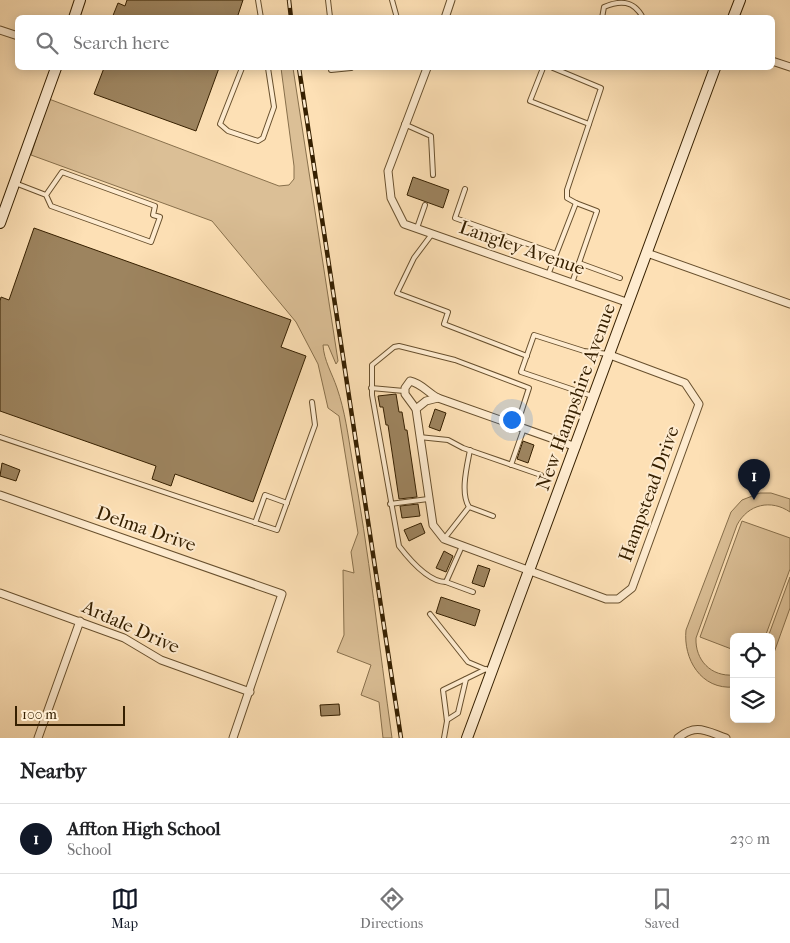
<!DOCTYPE html>
<html lang="en">
<head>
<meta charset="utf-8">
<style>
  body { margin:0; font-family:"IM FELL French Canon",serif; background:#f6f6f6; color:#202124 }
  .controls { position:absolute; right:15px; bottom:15px; display:grid; overflow:hidden; border-radius:8px; box-shadow:0 2px 12px #0003 }
  .controls button { width:45px; height:45px; display:grid; place-items:center; padding:0; border:0; border-bottom:1px solid #e0e0e0; background:#fff; color:#202124; font:25px sans-serif }
  .scale { position:absolute; left:15px; bottom:12px; width:110px; box-sizing:border-box; padding-left:5px; border:2px solid #362001; border-top:0; font-size:14px; line-height:18px; white-space:nowrap; color:#362001; -webkit-text-stroke:4px #feebcf; paint-order:stroke }
  .you { position:absolute; left:511px; top:419px; width:18px; height:18px; margin:-12px; border:4px solid #fff; border-radius:50%; background:#1a73e8; box-shadow:0 0 0 8px #1a73e833 }
  .badge { display:grid; place-items:center; width:32px; height:32px; border-radius:50%; background:#111827; color:#fff; font-size:16px; font-weight:700 }
  .pin { position:absolute; translate:-50% -41px; filter:drop-shadow(0 1px 2px #0008) }
  .pin::after { content:''; position:absolute; top:26px; width:18px; height:15px; background:inherit; clip-path:polygon(0 0,100% 0,50% 100%) }
  .list { margin:0; padding:0; list-style:none }
  h2 { display:flex; justify-content:space-between; align-items:center; height:65px; margin:0; padding:0 20px; font-size:21px }
  h2 small { font-size:16px; font-weight:400; color:#757577 }
  .list li { display:grid; grid-template-columns:32px 1fr auto; gap:15px; align-items:center; box-sizing:border-box; height:70px; padding:0 20px; border-top:1px solid #e0e0e0 }
  .list b { display:block; font-size:19px; white-space:nowrap }
  .list p { margin:0; font-size:16px; white-space:nowrap; color:#757577 }
  .list em { font-size:16px; font-style:normal; color:#757577 }
  .icon { flex:none; width:28px; height:28px; fill:none; stroke:currentColor; stroke-width:2; stroke-linecap:round; stroke-linejoin:round }
  .map { position:relative; flex:none; width:790px; height:738px; overflow:hidden }
  .search { position:absolute; background:#fff; box-shadow:0 2px 12px #0003; left:15px; right:15px; top:15px; height:55px; display:flex; align-items:center; gap:12px; box-sizing:border-box; padding:0 18px; border-radius:8px; color:#757577; font-size:19px }
  .sheet { height:135px; background:#fff }
  nav { display:flex; justify-content:space-around; align-items:center; box-sizing:border-box; height:70px; border-top:1px solid #e0e0e0; background:#fff; font-size:14px; color:#757577 }
  nav a { display:grid; justify-items:center; gap:2px }
  nav .on { color:#111827 }
  .map>svg:first-child { display:block }
</style>
</head>
<body>
<div class="map">
<svg width="790" height="738" viewBox="0 0 790 738">
  <rect width="100%" height="100%" fill="#fde0b5"/>
  <filter id="stains"><feTurbulence type="fractalNoise" baseFrequency=".004" numOctaves="4"/><feColorMatrix values="0 0 0 0 .2 0 0 0 0 .09 0 0 0 0 .02 0 0 0 .5 -.17"/></filter>
  <radialGradient id="worn" r=".72"><stop offset=".6" stop-color="#630" stop-opacity="0"/><stop offset="1" stop-color="#630" stop-opacity=".3"/></radialGradient>
  <!-- green -->
  <g fill="#dbbf96" stroke="#88704c">
    <path d="M 281,68 L 293,68 L 338,361 L 336,364 L 328,345 L 323,345 C 324,361 332,373 337,388 C 345,411 348,435 352,459 C 369,552 379,645 392,738 L 383,738 L 379,702 L 361,695 L 371,665 L 337,652 L 344,635 L 343,570 L 354,573 L 351,552 L 358,533 L 339,416 L 328,408 L 318,364 L 296,322 L 212,221 L 31,155 L 49,99 L 279,186 L 289,185 L 294,179 L 294,166 Z"/>
    <path d="M 760,493 L 771,493 L 790,499 L 790,512 C 771,499 748,504 737,525 L 696,638 C 695,660 711,677 734,675 L 734,687 C 701,690 683,659 686,630 L 731,512 L 742,500 Z"/>
    <path d="M 742,521 L 790,538 L 790,569 L 765,637 L 734,637 L 734,650 L 700,637 Z"/>
    <path d="M 790,577 L 790,608 L 771,661 L 771,637 L 768,637 Z"/>
  </g>
  <!-- building -->
  <g fill="#9d845f" stroke="#362001">
    <path d="M 127,0 L 243,0 L 237,18 L 112,18 L 118,3 L 125,6 Z"/>
    <path d="M 104,68 L 219,68 L 196,131 L 94,94 Z"/>
    <path d="M 413,177 L 449,190 L 443,208 L 407,195 Z"/>
    <path d="M 34,228 L 291,320 L 281,347 L 306,356 L 253,502 L 175,474 L 171,486 L 152,479 L 156,466 L 0,411 L 0,301 L 1,297 L 9,300 Z"/>
    <path d="M 396,394 L 399,412 L 402,412 L 405,430 L 407,430 L 417,497 L 399,499 L 388,425 L 386,425 L 383,407 L 380,407 L 378,396 Z"/>
    <path d="M 435,409 L 446,413 L 440,431 L 429,427 Z"/>
    <path d="M 523,441 L 534,445 L 528,463 L 517,459 Z"/>
    <path d="M 2,463 L 20,470 L 16,481 L 0,476 Z"/>
    <path d="M 418,504 L 420,516 L 402,518 L 400,506 Z"/>
    <path d="M 421,523 L 425,533 L 409,541 L 404,530 Z"/>
    <path d="M 444,551 L 453,556 L 446,572 L 436,568 Z"/>
    <path d="M 478,565 L 490,569 L 484,587 L 472,583 Z"/>
    <path d="M 441,597 L 480,610 L 475,626 L 436,613 Z"/>
    <path d="M 339,704 L 340,715 L 321,716 L 320,705 Z"/>
  </g>
  <g fill="none" stroke-linecap="round" stroke-linejoin="round">
    <!-- lane casing -->
    <g stroke="#68502e" stroke-width="6">
      <g id="lane">
        <path d="M 258,0 L 261,18"/>
        <path d="M 328,0 L 330,17"/>
        <path d="M 392,0 L 397,18"/>
        <path d="M 602,18 L 604,7 C 620,0 634,0 643,18"/>
        <path d="M 242,68 L 220,124 L 228,131 L 258,141 L 263,138 L 274,107 L 268,68"/>
        <path d="M 543,68 L 530,101 L 589,124"/>
        <path d="M 553,68 L 601,88 L 567,190 L 567,198 L 576,203"/>
        <path d="M 331,70 L 351,68"/>
        <path d="M 404,124 L 431,136 L 433,175"/>
        <path d="M 15,183 L 46,195 L 51,206 L 151,242 L 160,217 L 153,215 L 155,206 L 62,172 L 46,195"/>
        <path d="M 465,189 L 455,218 L 556,254"/>
        <path d="M 417,228 L 425,205"/>
        <path d="M 432,234 L 414,258 L 397,293 L 448,312 L 444,324 L 527,356"/>
        <path d="M 579,263 L 620,278"/>
        <path d="M 548,275 L 576,203 L 597,211 L 572,283"/>
        <path d="M 371,388 L 404,391"/>
        <path d="M 592,396 L 521,372 L 534,335 L 584,351 L 608,354"/>
        <path d="M 0,437 L 277,530 L 315,425 L 312,402"/>
        <path d="M 419,437 L 448,440 L 463,448 L 541,475"/>
        <path d="M 470,450 C 467,466 460,493 469,507 L 493,516"/>
        <path d="M 511,465 L 524,428"/>
        <path d="M 390,504 L 428,499"/>
        <path d="M 255,523 L 265,495 L 287,503"/>
        <path d="M 444,539 L 469,507"/>
        <path d="M 462,546 L 446,582 C 428,582 409,559 399,546 L 372,395 L 372,365 L 394,347 L 399,346 L 455,360 L 529,388 L 517,425"/>
        <path d="M 446,582 L 473,592"/>
        <path d="M 430,614 L 468,662 L 487,670"/>
        <path d="M 447,720 L 458,713 L 466,679"/>
        <path d="M 444,738 L 447,721 L 443,690 L 486,669"/>
      </g>
    </g>
    <!-- street casing -->
    <g stroke="#68502e" stroke-width="9">
      <g id="street">
        <path d="M 445,18 L 451,0"/>
        <path d="M 0,30 L 18,36"/>
        <path d="M 772,61 L 790,67"/>
        <path d="M 427,68 L 388,171 L 391,198 L 404,224 L 629,303"/>
        <path d="M 647,253 L 790,304"/>
        <path d="M 438,398 C 428,393 421,383 410,381 L 405,388 L 405,394 L 416,409 L 433,525 L 444,539 L 606,599 L 618,599 L 632,588 L 699,404 L 685,383 L 610,355"/>
        <path d="M 416,409 L 426,401 L 438,398 L 576,447"/>
        <path d="M 0,495 L 282,594 L 233,738"/>
        <path d="M 0,593 L 124,638 L 161,660 L 250,692"/>
        <path d="M 38,738 L 80,621"/>
        <path d="M 678,738 C 696,723 706,731 726,738"/>
      </g>
    </g>
    <!-- secondary casing -->
    <g stroke="#362001" stroke-width="12">
      <g id="secondary">
        <path d="M 74,18 L 80,0"/>
        <path d="M 733,18 L 740,0"/>
        <path d="M 0,223 L 56,68"/>
        <path d="M 467,738 L 715,68"/>
      </g>
    </g>
    <!-- lane -->
    <use href="#lane" stroke="#feebcf" stroke-width="4"/>
    <!-- street -->
    <use href="#street" stroke="#feebcf" stroke-width="7"/>
    <!-- secondary -->
    <use href="#secondary" stroke="#feebcf" stroke-width="10"/>
    <!-- rail casing -->
    <g stroke="#362001" stroke-width="4.5">
      <g id="rail">
        <path d="M 289,0 L 291,18"/>
        <path d="M 299,68 L 401,738"/>
      </g>
    </g>
    <!-- rail -->
    <use href="#rail" stroke="#feebcf" stroke-width="2.5" stroke-dasharray="8" stroke-linecap="butt"/>
  </g>
  <g text-anchor="middle" dominant-baseline="central" stroke-width="4" stroke-linejoin="round" paint-order="stroke">
    <!-- street labels -->
    <g font-size="19" fill="#362001" stroke="#feebcf">
      <text transform="translate(522 248) rotate(19)">Langley Avenue</text>
      <text transform="translate(576 397) rotate(-70)">New Hampshire Avenue</text>
      <text transform="translate(649 494) rotate(-70)">Hampstead Drive</text>
      <text transform="translate(146 529) rotate(19)">Delma Drive</text>
      <text transform="translate(131 627) rotate(24)">Ardale Drive</text>
    </g>
  </g>
  <rect width="100%" height="100%" filter="url(#stains)"/>
  <rect width="100%" height="100%" fill="url(#worn)"/>
</svg>
<div class="controls">
<button><svg class="icon" aria-label="locate" viewBox="0 0 24 24"><circle cx="12" cy="12" r="6"/><path d="M12 2v4M12 18v4M2 12h4M18 12h4"/></svg></button>
<button><svg class="icon" aria-label="layers" viewBox="0 0 24 24"><path d="M12 4l9 5-9 5-9-5zM3 14l9 5 9-5"/></svg></button>
</div>
<div class="scale">100 m</div>
<div class="you"></div>
<div class="pin badge" style="left:754px;top:500px">1</div>
<div class="search"><svg class="icon" aria-label="search" viewBox="0 0 24 24"><circle cx="10" cy="10" r="6"/><path d="M15 15l6 6"/></svg>Search here</div>
</div>
<section class="sheet">
<h2>Nearby<small></small></h2>
<ul class="list">
<li><span class="badge">1</span><div><b>Affton High School</b><p>School</p></div><em>230 m</em></li>
</ul>
</section>
<nav>
<a class="on"><svg class="icon" aria-label="map" viewBox="0 0 24 24"><path d="M3 6l6-2 6 2 6-2v14l-6 2-6-2-6 2zM9 4v14M15 6v14"/></svg>Map</a>
<a><svg class="icon" aria-label="directions" viewBox="0 0 24 24"><path d="M12 3l9 9-9 9-9-9zM9 14v-3h6M13 9l2 2-2 2"/></svg>Directions</a>
<a><svg class="icon" aria-label="saved" viewBox="0 0 24 24"><path d="M7 4h10v16l-5-4-5 4z"/></svg>Saved</a>
</nav>
</body>
</html>
